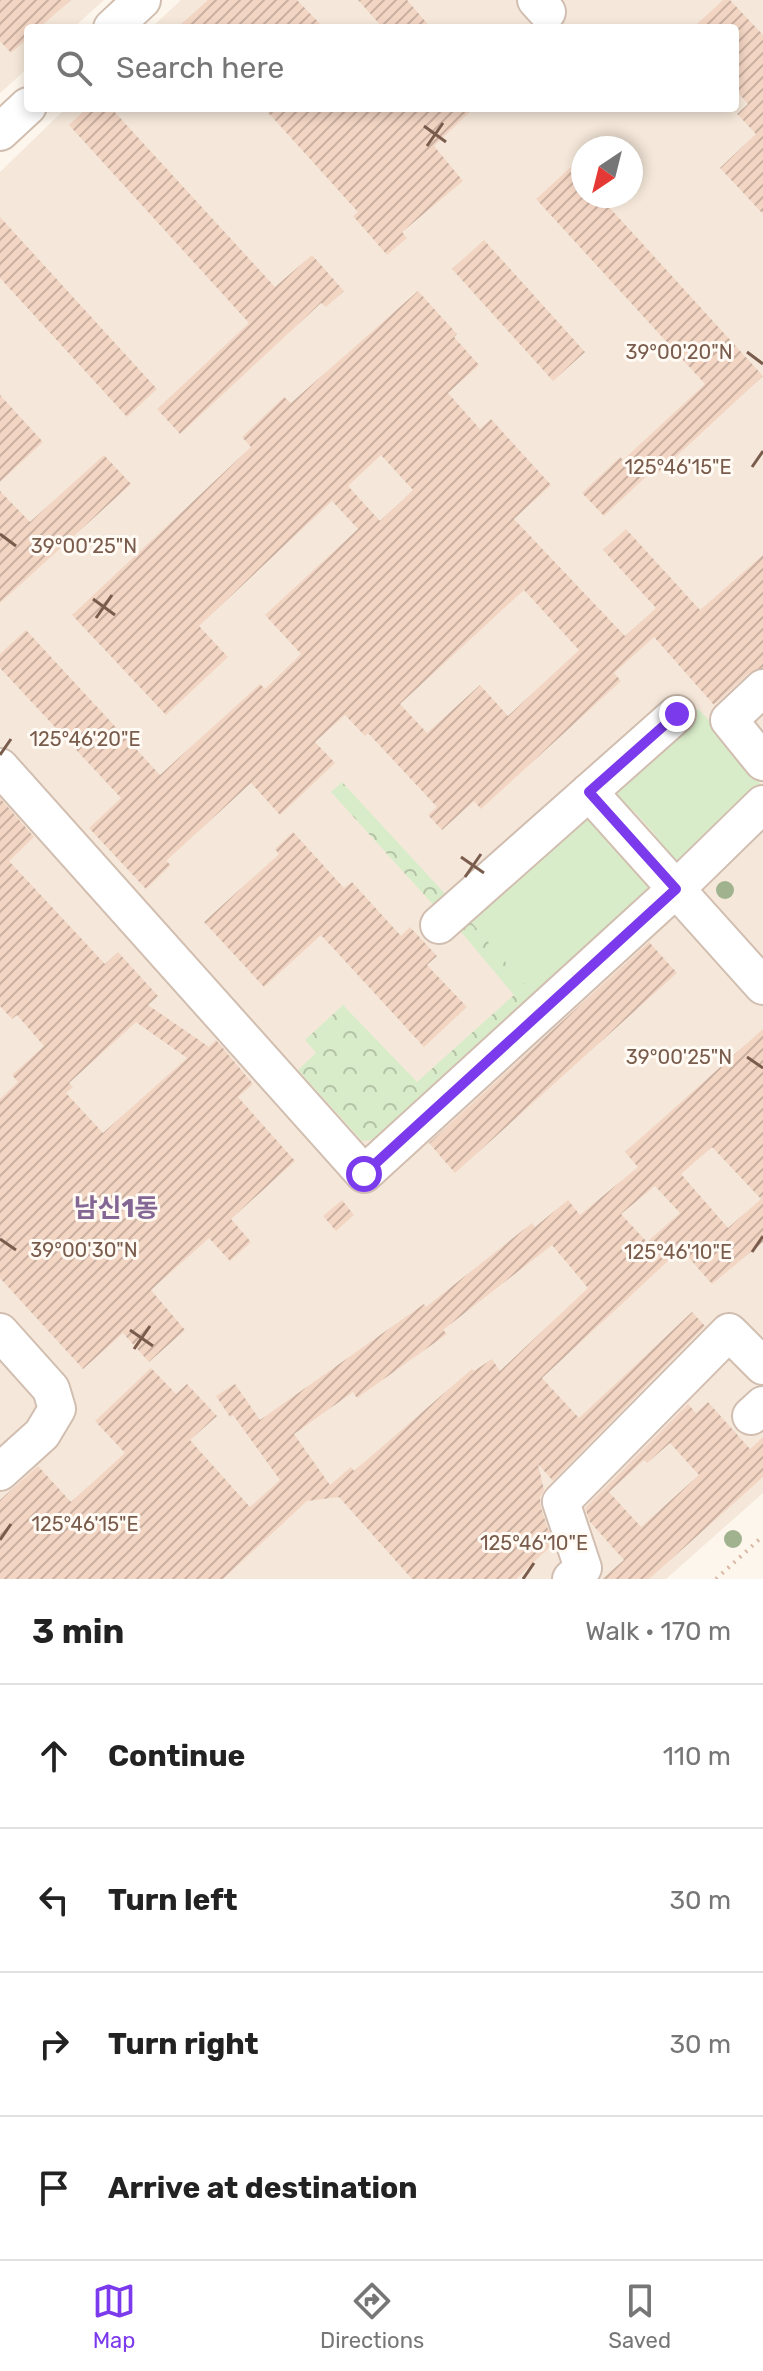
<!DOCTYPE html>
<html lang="en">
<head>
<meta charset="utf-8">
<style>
  body { margin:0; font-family:Rubik,"Noto Sans KR",sans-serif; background:#f6f6f6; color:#222 }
  .compass { position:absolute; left:571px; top:136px; width:72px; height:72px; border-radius:50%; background:#fff; box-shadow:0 4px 12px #0003; rotate:215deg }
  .stop { position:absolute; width:24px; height:24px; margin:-18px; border:6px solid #7c3aed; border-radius:50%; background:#fff }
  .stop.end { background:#7c3aed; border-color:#fff; box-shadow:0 2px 8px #0008 }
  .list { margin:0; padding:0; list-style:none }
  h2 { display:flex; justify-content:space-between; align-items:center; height:104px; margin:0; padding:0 32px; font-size:34px }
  h2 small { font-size:26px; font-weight:400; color:#767676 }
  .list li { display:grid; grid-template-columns:52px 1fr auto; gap:24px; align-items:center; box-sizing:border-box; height:144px; padding:0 32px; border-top:2px solid #e0e0e0 }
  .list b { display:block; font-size:30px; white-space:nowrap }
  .list em { font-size:26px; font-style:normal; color:#767676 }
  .icon { flex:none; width:44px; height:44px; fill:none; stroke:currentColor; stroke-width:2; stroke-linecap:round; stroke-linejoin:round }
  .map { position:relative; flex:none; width:763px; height:1579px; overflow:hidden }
  .search { position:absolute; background:#fff; box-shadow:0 4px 12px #0003; left:24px; right:24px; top:24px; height:88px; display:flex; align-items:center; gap:20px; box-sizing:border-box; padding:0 28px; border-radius:8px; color:#767676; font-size:30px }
  .sheet { height:680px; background:#fff }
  nav { display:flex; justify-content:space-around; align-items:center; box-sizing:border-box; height:112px; border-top:2px solid #e0e0e0; background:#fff; font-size:22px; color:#767676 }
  nav a { display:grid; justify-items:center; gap:4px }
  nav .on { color:#7c3aed }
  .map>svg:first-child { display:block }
</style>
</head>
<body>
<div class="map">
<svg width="763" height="1579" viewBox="0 0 763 1579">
  <defs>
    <pattern id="forest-crowns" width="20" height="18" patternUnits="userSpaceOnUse" patternTransform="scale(2)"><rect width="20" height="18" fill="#d8ecc9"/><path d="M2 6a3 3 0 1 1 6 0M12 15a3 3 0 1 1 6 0" fill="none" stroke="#b4c2a5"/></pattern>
    <pattern id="building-hatch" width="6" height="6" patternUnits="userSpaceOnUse" patternTransform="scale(2)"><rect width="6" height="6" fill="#f3d5c3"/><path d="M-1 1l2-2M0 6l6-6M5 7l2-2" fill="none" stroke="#cab0a1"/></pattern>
  </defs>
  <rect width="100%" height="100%" fill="#fdf6ec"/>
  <!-- residential -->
  <g fill="#f5e8da" fill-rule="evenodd">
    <path d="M 0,0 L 104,0 L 73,28 L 28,28 L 28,68 L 0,93 Z"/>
    <path d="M 181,0 L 763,0 L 763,1493 L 666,1579 L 0,1579 L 0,172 L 66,108 L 735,108 L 735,28 L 151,28 ZM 583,148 L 631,148 L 631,196 L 583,196 Z"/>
  </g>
  <!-- green -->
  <g fill="#d8ecc9">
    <path d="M 698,709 L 746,758 L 760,782 L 755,795 L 673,868 L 652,843 L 657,837 L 634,811 L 627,817 L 606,793 Z"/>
    <path d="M 588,812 L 656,885 L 536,998 L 467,917 Z"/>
  </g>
  <!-- forest -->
  <g fill="url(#forest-crowns)">
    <path d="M 342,782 L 449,898 L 437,909 L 331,792 Z"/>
    <path d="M 467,917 L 536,998 L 372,1140 L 362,1141 L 298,1070 L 316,1053 L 305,1040 L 343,1005 L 417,1082 L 514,995 L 456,926 Z"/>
  </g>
  <!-- building -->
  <g fill="url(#building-hatch)" fill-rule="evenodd">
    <path d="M 0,0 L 71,0 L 39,28 L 28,28 L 28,38 L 11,53 L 0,41 Z"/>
    <path d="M 208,0 L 297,0 L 324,28 L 177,28 Z"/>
    <path d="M 358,0 L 407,0 L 431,28 L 383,28 Z"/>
    <path d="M 723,0 L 730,0 L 763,35 L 763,214 L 720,168 L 756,134 L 737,114 L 748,104 L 735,89 L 735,28 L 693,28 Z"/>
    <path d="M 87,108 L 111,108 L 275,287 L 312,255 L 344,291 L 326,307 L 321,303 L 180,434 L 157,409 L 249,323 L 69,125 Z"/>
    <path d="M 264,108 L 474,108 L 434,146 L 463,181 L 402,232 L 407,238 L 387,255 L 353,216 L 358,212 Z"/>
    <path d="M 572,166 L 583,179 L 583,196 L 599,196 L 763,376 L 654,477 L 650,473 L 604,516 L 582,493 L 620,457 L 623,460 L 705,384 L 536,199 Z"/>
    <path d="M 0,217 L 157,389 L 127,417 L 0,278 Z"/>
    <path d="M 484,240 L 585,352 L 553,381 L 452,269 Z"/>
    <path d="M 418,291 L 457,334 L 454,337 L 479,365 L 448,393 L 480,429 L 491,419 L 551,485 L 514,519 L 625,636 L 656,608 L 603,550 L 626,529 L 700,610 L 763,555 L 763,668 L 749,673 L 714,705 L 654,637 L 614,673 L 621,681 L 481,809 L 474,801 L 442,830 L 428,815 L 437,807 L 368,733 L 365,736 L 345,715 L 315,742 L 335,763 L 280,815 L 251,783 L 166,861 L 171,865 L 146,889 L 89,828 L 121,798 L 0,668 L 0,654 L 26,630 L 160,775 L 260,684 L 265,689 L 301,654 L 265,615 L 358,529 L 332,501 L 199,626 L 228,657 L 166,715 L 72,615 L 251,447 L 242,437 L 284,397 L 291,403 ZM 381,455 L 413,490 L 380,521 L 348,486 ZM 524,590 L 579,650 L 508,716 L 480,685 L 427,733 L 400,704 Z"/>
    <path d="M 0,395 L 43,442 L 0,482 Z"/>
    <path d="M 104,455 L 131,484 L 0,603 L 0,491 L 30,522 Z"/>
    <path d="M 0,798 L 34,837 L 9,861 L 105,964 L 118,952 L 158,996 L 148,1005 L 209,1047 L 216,1040 L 253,1084 L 238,1097 L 295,1161 L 231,1219 L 251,1242 L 230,1261 L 209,1238 L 151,1290 L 185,1330 L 149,1362 L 123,1333 L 83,1369 L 0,1278 L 0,1099 L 18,1082 L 12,1075 L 44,1046 L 17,1015 L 12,1019 L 0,1006 ZM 136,1022 L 187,1058 L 103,1133 L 66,1093 L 73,1087 L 69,1083 Z"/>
    <path d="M 293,832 L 344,888 L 352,882 L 401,936 L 410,927 L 437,956 L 427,965 L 467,1007 L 424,1047 L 321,935 L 264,987 L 204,922 L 279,854 L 275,849 Z"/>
    <path d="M 649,942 L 677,973 L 455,1173 L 429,1143 Z"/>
    <path d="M 763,1029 L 763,1242 L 712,1284 L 681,1249 L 542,1378 L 579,1418 L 692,1312 L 705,1326 L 553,1481 L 538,1464 L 544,1490 L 540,1498 L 541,1508 L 553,1544 L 516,1579 L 412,1579 L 339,1497 L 307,1501 L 223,1579 L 0,1579 L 0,1500 L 38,1466 L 71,1502 L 125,1453 L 95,1421 L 151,1368 L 176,1394 L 187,1384 L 217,1416 L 190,1440 L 250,1507 L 280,1480 L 233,1415 L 230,1417 L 216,1396 L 235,1384 L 260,1420 L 424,1304 L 426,1307 L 532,1223 L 535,1227 L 568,1200 L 580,1215 L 638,1167 L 625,1152 ZM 712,1147 L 761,1199 L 728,1228 L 681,1174 ZM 655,1186 L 680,1213 L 647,1242 L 621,1214 ZM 552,1245 L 588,1288 L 500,1371 L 492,1359 L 474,1371 L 472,1369 L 354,1471 L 351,1467 L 330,1485 L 294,1434 L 353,1392 L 357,1398 L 447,1334 L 443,1330 Z"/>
    <path d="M 342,1200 L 354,1215 L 336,1231 L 323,1216 Z"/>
    <path d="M 708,1402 L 750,1449 L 763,1437 L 763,1477 L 649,1579 L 602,1579 L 624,1560 L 590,1522 L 585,1508 L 688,1404 L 696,1413 ZM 670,1443 L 699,1475 L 641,1527 L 609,1492 L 644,1460 L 647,1463 Z"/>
  </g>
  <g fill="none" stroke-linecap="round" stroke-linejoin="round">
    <!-- minor casing -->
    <g stroke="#d1beb0" stroke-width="40">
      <g id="minor">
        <path d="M 536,0 L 547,12"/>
        <path d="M 112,28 L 142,0"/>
        <path d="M 0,132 L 28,106"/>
        <path d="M 763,688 L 729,720 L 763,762"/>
        <path d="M 0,767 L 364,1174 L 676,889 L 763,986"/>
        <path d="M 589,792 L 676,889 L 763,804"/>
        <path d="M 439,925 L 677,714"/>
        <path d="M 0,1332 L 51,1389 L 57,1409 L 42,1434 L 0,1472"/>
        <path d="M 751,1416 L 763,1405"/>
        <path d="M 571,1579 L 583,1568 L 561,1502 L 729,1332 L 763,1366"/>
      </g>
    </g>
    <!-- path -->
    <path stroke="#d9b8a5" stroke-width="4" stroke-dasharray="2 6" stroke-linecap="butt" d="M 716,1579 L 763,1536"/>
    <!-- minor -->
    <use href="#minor" stroke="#fff" stroke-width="36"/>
  </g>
  <!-- trees -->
  <g fill="#a0b28e">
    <circle cx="725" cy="890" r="9"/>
    <circle cx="733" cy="1539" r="9"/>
  </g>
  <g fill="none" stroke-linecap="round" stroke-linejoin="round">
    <!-- route -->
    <path stroke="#7c3aed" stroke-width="10" d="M 364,1174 L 676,889 L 589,792 L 677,714"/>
  </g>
  <!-- ticks -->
  <path fill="none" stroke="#7a5c4d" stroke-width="3" d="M 424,126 L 446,142M 427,146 L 443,123M 747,352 L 763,364M 752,467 L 763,451M 0,534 L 16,546M 93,599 L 115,615M 96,618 L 112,595M 0,755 L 11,739M 461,857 L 484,873M 465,877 L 481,854M 747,1057 L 763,1068M 0,1239 L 16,1250M 752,1252 L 763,1236M 130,1330 L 153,1346M 134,1349 L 150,1326M 0,1540 L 11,1524M 523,1579 L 534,1563"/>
  <g text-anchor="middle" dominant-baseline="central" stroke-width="6" stroke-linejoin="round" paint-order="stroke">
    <!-- quarter labels -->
    <g font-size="26" font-weight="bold" fill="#846695" stroke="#fffaf3">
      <text x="116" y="1208">남신1동</text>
    </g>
  </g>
  <g font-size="20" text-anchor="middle" fill="#7a5c4d" stroke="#fffaf3" stroke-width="6" stroke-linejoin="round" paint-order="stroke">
    <text x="679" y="359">39°00'20"N</text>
    <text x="678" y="474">125°46'15"E</text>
    <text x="84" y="553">39°00'25"N</text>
    <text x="85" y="746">125°46'20"E</text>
    <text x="679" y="1064">39°00'25"N</text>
    <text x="84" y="1257">39°00'30"N</text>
    <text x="678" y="1259">125°46'10"E</text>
    <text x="85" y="1531">125°46'15"E</text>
    <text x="534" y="1550">125°46'10"E</text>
  </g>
</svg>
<svg class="compass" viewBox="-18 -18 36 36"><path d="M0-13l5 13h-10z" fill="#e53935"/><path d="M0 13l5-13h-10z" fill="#767676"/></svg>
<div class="stop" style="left:364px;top:1174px"></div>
<div class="stop end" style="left:677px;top:714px"></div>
<div class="search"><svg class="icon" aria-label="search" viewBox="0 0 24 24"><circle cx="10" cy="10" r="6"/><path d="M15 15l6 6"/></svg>Search here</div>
</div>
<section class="sheet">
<h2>3 min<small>Walk · 170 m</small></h2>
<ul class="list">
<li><svg class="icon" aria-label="ahead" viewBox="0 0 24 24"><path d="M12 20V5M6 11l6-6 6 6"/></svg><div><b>Continue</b></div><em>110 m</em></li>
<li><svg class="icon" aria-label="left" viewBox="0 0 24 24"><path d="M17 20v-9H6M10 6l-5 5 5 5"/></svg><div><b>Turn left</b></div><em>30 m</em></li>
<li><svg class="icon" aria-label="right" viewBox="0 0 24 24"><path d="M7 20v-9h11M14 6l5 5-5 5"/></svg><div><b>Turn right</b></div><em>30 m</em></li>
<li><svg class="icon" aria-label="arrive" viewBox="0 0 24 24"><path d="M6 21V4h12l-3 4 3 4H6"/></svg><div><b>Arrive at destination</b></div></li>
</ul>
</section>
<nav>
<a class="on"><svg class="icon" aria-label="map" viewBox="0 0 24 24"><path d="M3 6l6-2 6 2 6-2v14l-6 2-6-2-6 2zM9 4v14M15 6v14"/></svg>Map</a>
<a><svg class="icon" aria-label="directions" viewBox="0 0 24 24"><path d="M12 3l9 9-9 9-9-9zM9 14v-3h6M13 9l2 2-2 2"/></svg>Directions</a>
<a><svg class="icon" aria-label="saved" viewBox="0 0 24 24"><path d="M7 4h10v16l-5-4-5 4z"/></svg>Saved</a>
</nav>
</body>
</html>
